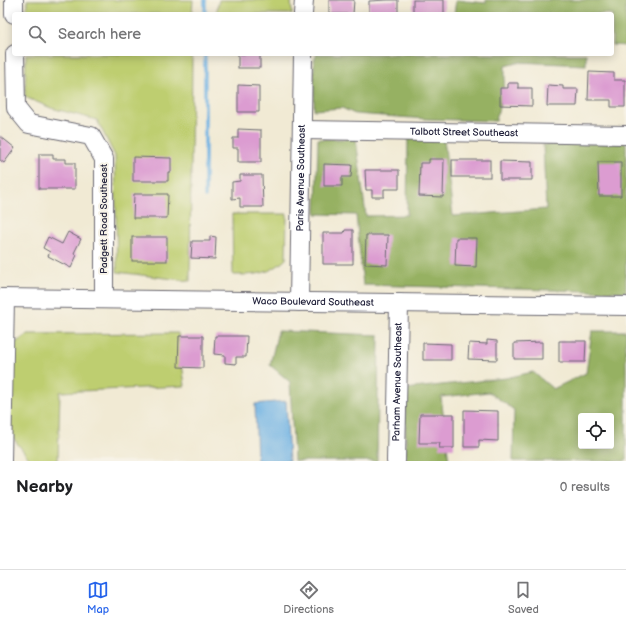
<!DOCTYPE html>
<html lang="en">
<head>
<meta charset="utf-8">
<style>
  body { margin:0; font-family:"Balsamiq Sans",sans-serif; background:#f6f6f6; color:#202124 }
  .controls { position:absolute; right:12px; bottom:12px; display:grid; overflow:hidden; border-radius:4px; box-shadow:0 2px 10px #0003 }
  .controls button { width:36px; height:36px; display:grid; place-items:center; padding:0; border:0; border-bottom:1px solid #e0e0e0; background:#fff; color:#202124; font:20px sans-serif }
  .list { margin:0; padding:0; list-style:none }
  h2 { display:flex; justify-content:space-between; align-items:center; height:52px; margin:0; padding:0 16px; font-size:17px }
  h2 small { font-size:13px; font-weight:400; color:#757577 }
  .icon { flex:none; width:22px; height:22px; fill:none; stroke:currentColor; stroke-width:2; stroke-linecap:round; stroke-linejoin:round }
  .map { position:relative; flex:none; width:626px; height:461px; overflow:hidden }
  .search { position:absolute; background:#fff; box-shadow:0 2px 10px #0003; left:12px; right:12px; top:12px; height:44px; display:flex; align-items:center; gap:10px; box-sizing:border-box; padding:0 14px; border-radius:4px; color:#757577; font-size:15px }
  .sheet { height:108px; background:#fff }
  nav { display:flex; justify-content:space-around; align-items:center; box-sizing:border-box; height:56px; border-top:1px solid #e0e0e0; background:#fff; font-size:11px; color:#757577 }
  nav a { display:grid; justify-items:center; gap:2px }
  nav .on { color:#2563eb }
  .map>svg:first-child { display:block }
</style>
</head>
<body>
<div class="map">
<svg width="626" height="461" viewBox="0 0 626 461">
  <rect width="100%" height="100%" fill="#f7f3e8"/>
  <filter id="ink" filterUnits="userSpaceOnUse"><feTurbulence type="fractalNoise" baseFrequency=".025" numOctaves="2"/><feDisplacementMap in="SourceGraphic" scale="8" xChannelSelector="R" yChannelSelector="G"/><feConvolveMatrix kernelMatrix="1 2 1 2 8 2 1 2 1" color-interpolation-filters="sRGB"/></filter>
  <filter id="wash" filterUnits="userSpaceOnUse"><feTurbulence type="fractalNoise" baseFrequency=".012" numOctaves="4" result="noise"/><feDisplacementMap in="SourceGraphic" scale="16" xChannelSelector="R" yChannelSelector="G"/><feGaussianBlur stdDeviation="0.9" result="paint"/><feColorMatrix in="noise" values="0 0 0 0 0 0 0 0 0 0 0 0 0 0 0 0 0 1.4 0 .05"/><feComposite in="paint" operator="in"/></filter>
  <g filter="url(#wash)">
    <rect width="100%" height="100%" fill="#f1ead4"/>
    <!-- green -->
    <g fill="#bece70" stroke="#707856">
      <path d="M 27,0 L 193,0 L 192,14 L 27,14 Z"/>
      <path d="M 219,0 L 291,0 L 292,14 L 216,14 Z"/>
      <path d="M 26,54 L 192,54 L 190,281 L 117,272 L 115,156 L 97,120 L 51,108 L 25,97 Z"/>
      <path d="M 232,214 L 287,214 L 286,259 C 269,275 255,275 233,275 Z"/>
      <path d="M 178,333 L 185,386 L 60,392 L 58,461 L 31,461 L 10,434 L 12,345 L 28,334 Z"/>
    </g>
    <!-- forest -->
    <g fill="#96b162" stroke="#5c6a4e" fill-rule="evenodd">
      <path d="M 456,0 L 486,3 L 486,0 L 626,0 L 626,33 L 624,34 L 626,46 L 612,45 L 612,14 L 454,14 Z"/>
      <path d="M 317,54 L 586,54 L 586,65 L 520,62 L 505,66 L 505,79 L 496,121 L 427,119 L 355,114 L 342,108 L 314,110 L 314,61 Z"/>
      <path d="M 318,139 L 356,139 L 366,216 L 407,215 L 408,139 L 444,139 L 453,216 L 546,209 L 543,145 L 626,143 L 626,292 L 363,285 L 356,215 L 316,214 Z"/>
      <path d="M 278,331 L 379,335 L 377,461 L 294,461 L 290,382 L 270,365 Z"/>
      <path d="M 592,331 L 626,331 L 626,461 L 513,461 L 514,410 L 489,392 L 441,397 L 449,461 L 406,461 L 405,389 L 506,378 L 533,372 L 553,389 L 586,373 ZM 581,416 L 611,416 L 611,446 L 581,446 Z"/>
    </g>
    <!-- water -->
    <path fill="#6db1e3" stroke="#486a8f" d="M 286,401 L 289,461 L 257,461 L 255,404 Z"/>
    <g fill="none" stroke-linecap="round" stroke-linejoin="round">
      <!-- stream -->
      <g stroke="#6db1e3" stroke-width="3.5">
        <path d="M 205,0 L 205,14"/>
        <path d="M 205,54 L 205,197"/>
      </g>
    </g>
    <g id="blocks">
      <!-- building -->
      <g fill="#dc9cd1">
        <path d="M 329,0 L 354,0 L 353,14 L 329,14 Z"/>
        <path d="M 388,0 L 398,0 L 398,14 L 369,14 L 369,1 Z"/>
        <rect x="413" y="0" width="31" height="14"/>
        <rect x="238" y="54" width="22" height="14"/>
        <path d="M 589,72 L 614,73 L 614,80 L 625,80 L 625,107 L 611,107 L 611,100 L 588,100 Z"/>
        <path d="M 508,83 L 518,83 L 518,88 L 532,88 L 532,106 L 500,105 L 500,88 L 508,88 Z"/>
        <path d="M 238,85 L 259,86 L 259,112 L 238,112 Z"/>
        <path d="M 548,85 L 563,86 L 563,89 L 578,89 L 577,106 L 547,106 Z"/>
        <path d="M 238,129 L 261,130 L 261,162 L 238,162 L 238,148 L 233,148 L 233,138 L 238,138 Z"/>
        <path d="M 0,136 L 15,148 L 4,163 L 0,160 Z"/>
        <path d="M 39,154 L 53,154 L 53,159 L 66,159 L 66,163 L 75,163 L 75,189 L 39,189 Z"/>
        <path d="M 133,157 L 171,158 L 171,172 L 168,172 L 168,181 L 133,181 Z"/>
        <path d="M 429,159 L 444,159 L 443,197 L 419,196 L 420,163 L 429,163 Z"/>
        <rect x="452" y="160" width="38" height="17"/>
        <path d="M 500,161 L 532,162 L 532,180 L 500,180 Z"/>
        <path d="M 598,162 L 621,162 L 621,196 L 599,196 Z"/>
        <path d="M 324,164 L 352,165 L 351,177 L 342,177 L 342,186 L 324,186 Z"/>
        <path d="M 365,170 L 399,170 L 399,189 L 384,189 L 384,197 L 372,197 L 372,190 L 366,190 Z"/>
        <path d="M 240,175 L 262,175 L 263,207 L 240,207 L 240,198 L 232,199 L 232,182 L 240,181 Z"/>
        <path d="M 134,194 L 168,194 L 167,218 L 133,218 Z"/>
        <path d="M 345,230 L 353,230 L 353,264 L 323,264 L 323,233 L 344,233 Z"/>
        <path d="M 68,232 L 81,239 L 74,253 L 77,255 L 71,268 L 48,256 L 50,252 L 43,248 L 48,237 L 62,244 Z"/>
        <path d="M 366,235 L 388,235 L 387,265 L 365,264 Z"/>
        <path d="M 210,236 L 216,237 L 215,259 L 191,258 L 192,241 L 210,241 Z"/>
        <rect x="132" y="237" width="35" height="24"/>
        <path d="M 456,238 L 477,238 L 476,267 L 455,266 Z"/>
        <path d="M 179,336 L 203,336 L 203,368 L 178,367 Z"/>
        <path d="M 215,336 L 247,336 L 246,357 L 236,357 L 236,364 L 225,363 L 225,355 L 214,354 Z"/>
        <path d="M 487,340 L 497,341 L 497,360 L 468,359 L 469,343 L 487,344 Z"/>
        <path d="M 559,341 L 586,341 L 585,362 L 559,362 Z"/>
        <path d="M 542,342 L 542,359 L 514,359 L 514,343 Z"/>
        <path d="M 423,343 L 451,344 L 451,360 L 423,360 Z"/>
        <path d="M 464,410 L 498,411 L 498,441 L 479,440 L 479,447 L 464,447 Z"/>
        <path d="M 420,414 L 454,414 L 454,448 L 439,448 L 440,443 L 419,443 Z"/>
      </g>
    </g>
  </g>
  <g filter="url(#ink)">
    <use href="#blocks" fill-opacity="0" stroke="#6a6871" stroke-width="1"/>
    <g fill="none" stroke-linecap="round" stroke-linejoin="round">
      <!-- minor casing -->
      <g stroke="#6a6871" stroke-width="20">
        <g id="minor">
          <path d="M 14,0 L 14,14"/>
          <path d="M 303,14 L 304,0"/>
          <path d="M 15,54 L 16,108 L 29,124 L 91,136 L 104,159 L 104,299"/>
          <path id="s1" d="M 302,130 L 626,135"/>
          <path id="s2" d="M 0,298 L 626,306"/>
          <path id="s3" d="M 299,302 L 303,54"/>
          <path d="M 2,461 L 5,298"/>
          <path id="s4" d="M 396,461 L 399,303"/>
        </g>
      </g>
      <!-- minor -->
      <use href="#minor" stroke="#fff" stroke-width="18"/>
    </g>
  </g>
  <g text-anchor="middle" dominant-baseline="central" stroke-width="4" stroke-linejoin="round" paint-order="stroke">
    <!-- street labels -->
    <g font-size="10" fill="#22223b" stroke="#f7f3e8">
      <text stroke="none"><textPath href="#s1" startOffset="162">Talbott Street Southeast</textPath></text>
      <text stroke="none"><textPath href="#s3" startOffset="124">Paris Avenue Southeast</textPath></text>
      <text transform="translate(104 219) rotate(-90)">Padgett Road Southeast</text>
      <text stroke="none"><textPath href="#s2" startOffset="313">Waco Boulevard Southeast</textPath></text>
      <text stroke="none"><textPath href="#s4" startOffset="79">Parham Avenue Southeast</textPath></text>
    </g>
  </g>
</svg>
<div class="controls">
<button><svg class="icon" aria-label="locate" viewBox="0 0 24 24"><circle cx="12" cy="12" r="6"/><path d="M12 2v4M12 18v4M2 12h4M18 12h4"/></svg></button>
</div>
<div class="search"><svg class="icon" aria-label="search" viewBox="0 0 24 24"><circle cx="10" cy="10" r="6"/><path d="M15 15l6 6"/></svg>Search here</div>
</div>
<section class="sheet">
<h2>Nearby<small>0 results</small></h2>
<ul class="list">
</ul>
</section>
<nav>
<a class="on"><svg class="icon" aria-label="map" viewBox="0 0 24 24"><path d="M3 6l6-2 6 2 6-2v14l-6 2-6-2-6 2zM9 4v14M15 6v14"/></svg>Map</a>
<a><svg class="icon" aria-label="directions" viewBox="0 0 24 24"><path d="M12 3l9 9-9 9-9-9zM9 14v-3h6M13 9l2 2-2 2"/></svg>Directions</a>
<a><svg class="icon" aria-label="saved" viewBox="0 0 24 24"><path d="M7 4h10v16l-5-4-5 4z"/></svg>Saved</a>
</nav>
</body>
</html>
